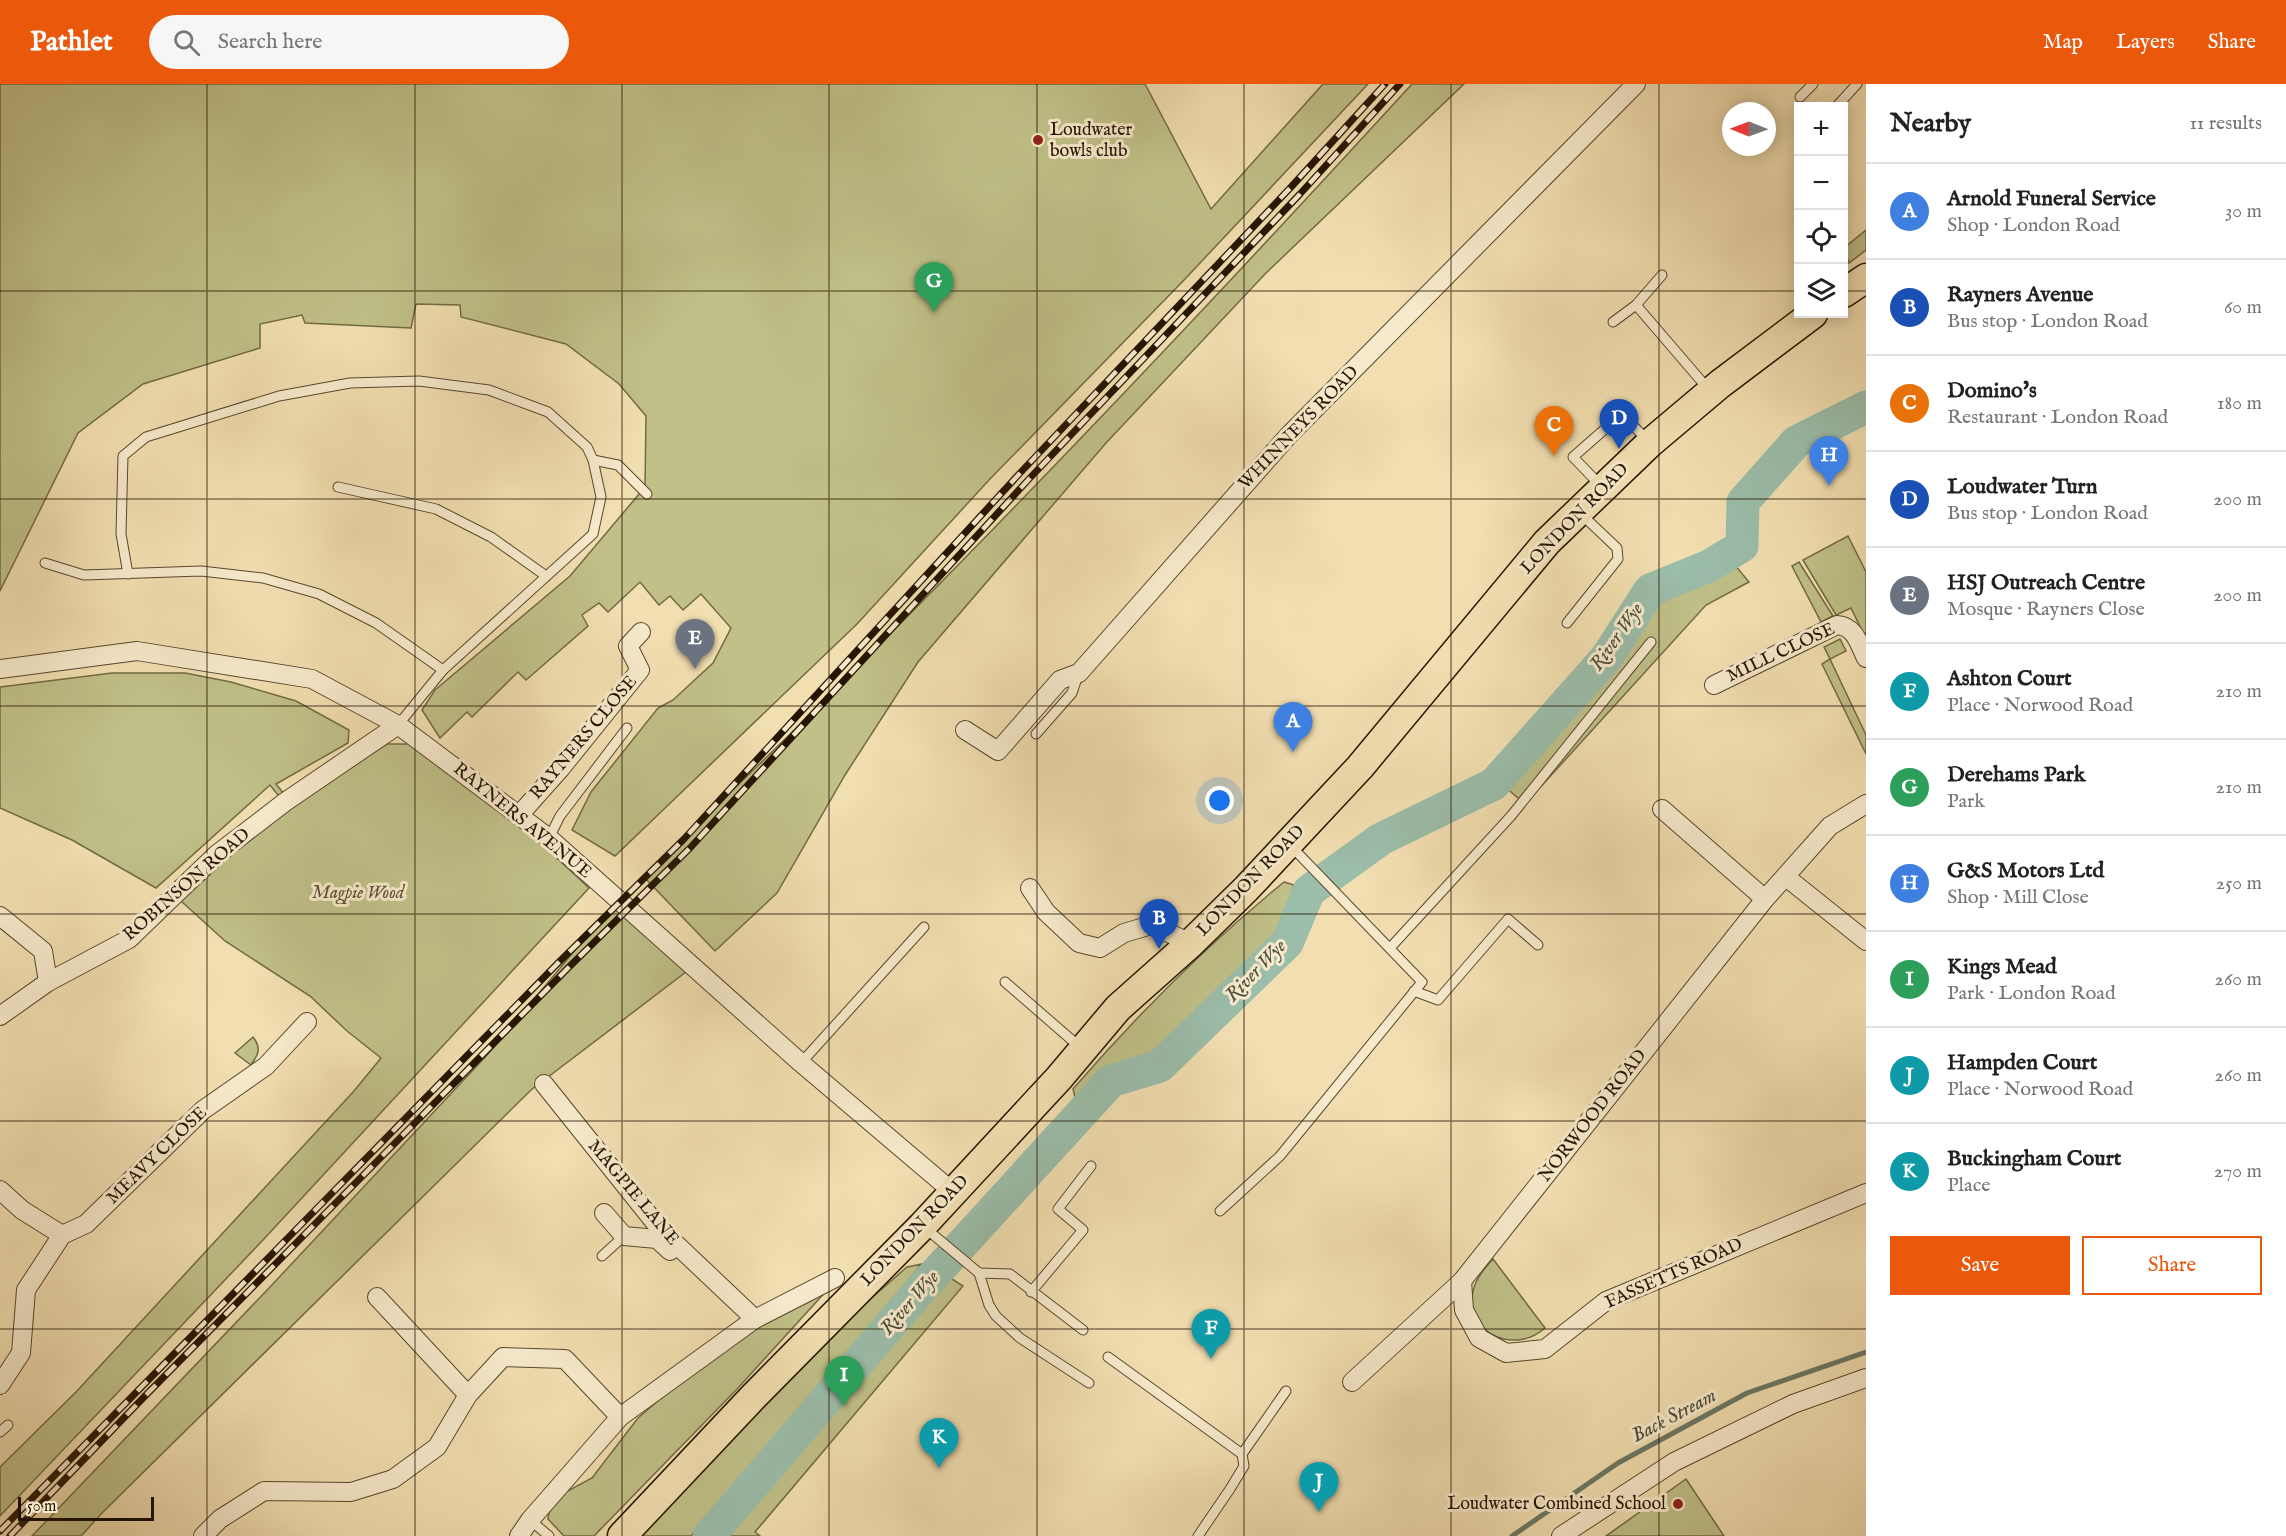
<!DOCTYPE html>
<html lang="en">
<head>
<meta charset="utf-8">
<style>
  body { margin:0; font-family:"IM FELL English",serif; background:#f6f6f6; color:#222 }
  .controls { position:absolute; right:18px; top:18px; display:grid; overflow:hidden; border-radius:0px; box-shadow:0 3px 15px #0003 }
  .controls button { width:54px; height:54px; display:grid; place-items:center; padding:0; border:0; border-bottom:2px solid #e0e0e0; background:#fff; color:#222; font:30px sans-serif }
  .compass { position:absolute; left:1722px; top:18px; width:54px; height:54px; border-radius:50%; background:#fff; box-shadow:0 3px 15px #0003; rotate:271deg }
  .scale { position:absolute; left:18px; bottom:15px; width:136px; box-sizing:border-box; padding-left:6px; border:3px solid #241401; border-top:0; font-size:16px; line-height:21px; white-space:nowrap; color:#241401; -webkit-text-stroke:4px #f7eacc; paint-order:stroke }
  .you { position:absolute; left:1220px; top:717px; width:21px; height:21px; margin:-15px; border:4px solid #fff; border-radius:50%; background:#1a73e8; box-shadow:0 0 0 9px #1a73e833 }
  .badge { display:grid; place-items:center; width:39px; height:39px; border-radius:50%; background:#ea580c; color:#fff; font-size:20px; font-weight:700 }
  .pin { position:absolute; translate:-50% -50px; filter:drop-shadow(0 2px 3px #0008) }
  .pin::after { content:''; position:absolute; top:32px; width:21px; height:18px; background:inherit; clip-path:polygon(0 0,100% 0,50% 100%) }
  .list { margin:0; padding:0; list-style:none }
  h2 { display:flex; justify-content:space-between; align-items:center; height:78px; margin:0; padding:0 24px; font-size:26px }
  h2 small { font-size:20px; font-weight:400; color:#767676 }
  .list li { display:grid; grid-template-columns:39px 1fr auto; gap:18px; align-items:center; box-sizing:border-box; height:96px; padding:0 24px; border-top:2px solid #e0e0e0 }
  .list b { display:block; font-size:22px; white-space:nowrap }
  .list p { margin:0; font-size:20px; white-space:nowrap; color:#767676 }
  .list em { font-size:20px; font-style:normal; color:#767676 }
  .actions { display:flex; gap:12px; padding:18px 24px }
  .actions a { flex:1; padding:14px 0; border:2px solid #ea580c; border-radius:0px; text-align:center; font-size:21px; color:#ea580c }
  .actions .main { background:#ea580c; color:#fff }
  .icon { flex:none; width:33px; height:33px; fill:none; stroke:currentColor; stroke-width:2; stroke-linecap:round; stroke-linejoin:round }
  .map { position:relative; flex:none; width:1866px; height:1452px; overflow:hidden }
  header { display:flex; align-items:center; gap:36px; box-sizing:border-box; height:84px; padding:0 30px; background:#ea580c; color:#fff }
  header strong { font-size:28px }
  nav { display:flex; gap:33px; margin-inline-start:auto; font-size:21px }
  .search { width:420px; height:54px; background:#f6f6f6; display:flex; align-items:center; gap:15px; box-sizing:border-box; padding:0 21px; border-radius:33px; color:#767676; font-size:22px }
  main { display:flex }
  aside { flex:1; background:#fff }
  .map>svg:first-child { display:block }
</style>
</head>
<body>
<header>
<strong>Pathlet</strong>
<div class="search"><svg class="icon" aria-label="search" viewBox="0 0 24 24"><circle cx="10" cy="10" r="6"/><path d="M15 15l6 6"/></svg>Search here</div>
<nav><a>Map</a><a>Layers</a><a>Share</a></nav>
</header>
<main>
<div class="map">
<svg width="1866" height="1452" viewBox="0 0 1866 1452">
  <rect width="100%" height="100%" fill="#f2dfb1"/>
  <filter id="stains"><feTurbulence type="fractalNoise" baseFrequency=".00333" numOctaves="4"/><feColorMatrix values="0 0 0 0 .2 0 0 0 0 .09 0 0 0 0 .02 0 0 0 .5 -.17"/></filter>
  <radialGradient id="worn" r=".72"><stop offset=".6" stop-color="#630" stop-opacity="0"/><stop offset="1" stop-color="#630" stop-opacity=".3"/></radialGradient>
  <!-- green -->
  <g fill="#c0c088" stroke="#726a44" stroke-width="1.5">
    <path d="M 0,0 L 1145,0 L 1211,125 L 1323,0 L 1368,0 L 1185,195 L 989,396 L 857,540 L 615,772 L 572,746 L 591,708 L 658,624 L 673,616 L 713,579 L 731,544 L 701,510 L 683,526 L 670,512 L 659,521 L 640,498 L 608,528 L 599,519 L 582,531 L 588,542 L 526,596 L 518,588 L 472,633 L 467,628 L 440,654 L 422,626 L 435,606 L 570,492 L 645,403 L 646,332 L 619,300 L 566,260 L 461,233 L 460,221 L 416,220 L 411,244 L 305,239 L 302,231 L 260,240 L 260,264 L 143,300 L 78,349 L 0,507 Z"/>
    <path d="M 1412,0 L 1464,0 L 1266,189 L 1106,359 L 918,578 L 845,691 L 777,809 L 715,867 L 643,792 C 700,737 758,683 814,626 C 1019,423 1217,213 1412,0 Z"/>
    <path d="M 1866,146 L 1866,166 L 1849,179 L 1844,164 Z"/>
    <path d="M 1848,452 L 1866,488 L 1866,555 L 1851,524 L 1836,531 L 1803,476 Z"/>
    <path d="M 1730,475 L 1749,498 L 1706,521 L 1525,720 L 1490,690 C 1519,665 1548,640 1575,613 C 1585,603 1598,592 1606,580 C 1627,545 1611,505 1664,498 L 1667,492 L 1721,479 Z"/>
    <path d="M 1799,478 L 1833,532 L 1821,538 L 1792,482 Z"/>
    <path d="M 1840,555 L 1846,567 L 1830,575 L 1866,651 L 1866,670 L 1822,580 L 1830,575 L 1824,563 Z"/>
    <path d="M 112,589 L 185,589 L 231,598 L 296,617 L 349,646 L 348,659 L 276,700 L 292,720 L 387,660 L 412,660 L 531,750 L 589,804 L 263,1156 L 0,1432 L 0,1383 L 76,1308 L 354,1007 L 381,974 L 347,947 L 310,912 L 225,857 L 181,817 L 286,721 L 270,701 L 156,804 L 72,756 L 0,724 L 0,603 Z"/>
    <path d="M 1284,798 L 1294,801 L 1285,832 L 1272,858 L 1193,936 L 1145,980 L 1133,988 L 1107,988 L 1076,1017 L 1073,1005 C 1137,931 1208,860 1284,798 Z"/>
    <path d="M 617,816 L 686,888 L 531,1006 L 102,1429 L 81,1452 L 32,1452 L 270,1203 L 488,970 Z"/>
    <path d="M 253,953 C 262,964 258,971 251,981 L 235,969 Z"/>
    <path d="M 1493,1175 L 1545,1244 C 1515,1271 1464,1250 1473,1207 C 1476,1194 1485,1184 1493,1175 Z"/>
    <path d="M 922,1180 L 691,1452 L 634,1452 L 844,1238 L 907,1183 Z"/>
    <path d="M 941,1188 L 963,1202 L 755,1448 L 760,1452 L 716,1452 Z"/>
    <path d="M 829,1204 L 738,1304 L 594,1452 L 564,1452 L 548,1435 L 550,1423 L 562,1410 L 592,1394 L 638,1334 L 717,1266 Z"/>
    <path d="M 1686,1395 L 1724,1452 L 1606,1452 Z"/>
  </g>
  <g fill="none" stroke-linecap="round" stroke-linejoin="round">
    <!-- stream -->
    <path stroke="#6b7966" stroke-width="5" d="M 1512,1452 L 1618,1379 L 1747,1309 L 1866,1268"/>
    <!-- river -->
    <path stroke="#9bbdaa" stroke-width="33" d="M 709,1452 L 922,1204 L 1111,997 L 1160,982 L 1287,859 L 1309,807 L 1381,755 L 1494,700 L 1607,573 L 1650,506 L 1709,482 L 1742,462 L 1743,418 L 1796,358 L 1866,323"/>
    <!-- service casing -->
    <g stroke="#58472d" stroke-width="11">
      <g id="service">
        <path d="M 1800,13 L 1813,0"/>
        <path d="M 1837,22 L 1857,0"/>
        <path d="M 1636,221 L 1709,306"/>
        <path d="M 1613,238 L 1636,221 L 1662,191"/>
        <path d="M 593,376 L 618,381 L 647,410"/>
        <path d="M 1601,402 L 1573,373 L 1622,330 L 1647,356"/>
        <path d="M 338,403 L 436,425 L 491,453 L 546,492"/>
        <path d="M 45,479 L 84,491 L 201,487 L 263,494 L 319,510 L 376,539 L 443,586"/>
        <path d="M 128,490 L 121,450 L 123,372 L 146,353 L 279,312 L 350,299 L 419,297 L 489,306 L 548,328 L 587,363 L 593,376 L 601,413 L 593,450 L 443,586 L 398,641"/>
        <path d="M 1567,539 L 1618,475 L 1617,464 L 1580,429"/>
        <path d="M 1036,650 L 1072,609 L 1078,591"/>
        <path d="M 549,754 L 560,732 L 627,644"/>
        <path d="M 1390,864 L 1511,732 L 1651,558"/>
        <path d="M 1005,898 L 1081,964"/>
        <path d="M 1414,907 L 1438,916 L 1508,835 L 1538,861"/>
        <path d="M 801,979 L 924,843"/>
        <path d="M 1220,1127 L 1280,1072 L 1422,898 L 1290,761"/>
        <path d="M 924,1143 L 979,1189 L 989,1221 L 996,1232 L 1020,1254 L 1089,1299"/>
        <path d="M 602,1172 L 624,1152"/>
        <path d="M 979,1189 L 1010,1190 L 1083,1246"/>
        <path d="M 1031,1208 L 1083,1146 L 1058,1125 L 1091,1082"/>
        <path d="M 1108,1273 L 1242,1370 L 1244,1382 L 1230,1405 L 1198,1452"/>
        <path d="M 0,1348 L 8,1341"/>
        <path d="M 1242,1370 L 1286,1307"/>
        <path d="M 530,1436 L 549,1452"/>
      </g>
    </g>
    <!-- minor casing -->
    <g stroke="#58472d" stroke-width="20">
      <g id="minor">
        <path d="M 0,585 L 137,567 L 312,595 L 398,641 L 549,754 L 801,979 L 953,1108"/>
        <path d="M 1714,601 L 1837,541 C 1855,542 1859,560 1866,574"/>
        <path d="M 965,646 L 998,667 L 1060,596 L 1079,589 L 1288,352 L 1636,0"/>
        <path d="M 1662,725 L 1765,815"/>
        <path d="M 520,730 L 561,684 L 640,586 L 628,562 L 641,548"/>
        <path d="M 1786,793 L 1866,857"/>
        <path d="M 1030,804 L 1046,828 L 1079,859 L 1100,864 L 1124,849 L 1151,841 L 1191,859"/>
        <path d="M 0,832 L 43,867 L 48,898"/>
        <path d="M 0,932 L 48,898 L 129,855 L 216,771 L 285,718 L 398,641"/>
        <path d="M 544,1000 L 660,1145 L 755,1235"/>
        <path d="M 0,1106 L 22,1126 L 62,1151 L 86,1140 L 203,1026 L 266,982 L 307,938"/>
        <path d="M 604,1129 L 624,1152 L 657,1155 L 670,1167"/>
        <path d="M 1462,1197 L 1464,1226 L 1479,1254 L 1506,1269 L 1545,1265 L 1606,1217 L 1866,1109"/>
        <path d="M 377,1213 L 468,1311"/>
        <path d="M 1352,1298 L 1462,1197 L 1765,815 L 1830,742 L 1866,720"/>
        <path d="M 0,1301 L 21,1269 L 26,1206 L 62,1151"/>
        <path d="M 203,1452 L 220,1435 L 264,1407 L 351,1408 L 393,1395 L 437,1363 L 468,1311 L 503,1273 L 565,1275 L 620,1333"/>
        <path d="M 519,1452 L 530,1436 L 620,1333 L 755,1235 L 835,1194"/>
        <path d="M 1561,1452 L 1674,1378 L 1793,1320 L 1866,1294"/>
      </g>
    </g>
    <!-- primary casing -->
    <g stroke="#241401" stroke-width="31">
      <g id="primary">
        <path d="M 1844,209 L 1866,194"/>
        <path d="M 622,1452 L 754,1312 L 922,1142 L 1059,994 L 1118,924 L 1191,859 L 1246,805 L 1360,683 L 1547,458 L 1650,359 L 1720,300 L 1813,230"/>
      </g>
    </g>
    <!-- service -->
    <use href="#service" stroke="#f7eacc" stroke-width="9"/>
    <!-- minor -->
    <use href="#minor" stroke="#f7eacc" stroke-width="18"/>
    <!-- primary -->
    <use href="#primary" stroke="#f2dfb1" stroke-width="28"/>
    <!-- rail casing -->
    <g stroke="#241401" stroke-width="7">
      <g id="rail">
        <path d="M 0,1447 L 559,878 L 684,755 L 1021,388 L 1292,102 L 1385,0"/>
        <path d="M 10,1452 L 144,1313 L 568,884 L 690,764 L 1029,395 L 1300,110 L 1400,0"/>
      </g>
    </g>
    <!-- rail -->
    <use href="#rail" stroke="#f7eacc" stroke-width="4.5" stroke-dasharray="14" stroke-linecap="butt"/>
  </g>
  <!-- grid -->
  <path fill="none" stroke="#241401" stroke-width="1.5" stroke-opacity="0.55" d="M 207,0 L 207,1452M 415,0 L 415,1452M 622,0 L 622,1452M 829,0 L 829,1452M 1037,0 L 1037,1452M 1244,0 L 1244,1452M 1451,0 L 1451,1452M 1659,0 L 1659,1452M 0,207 L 1798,207M 1844,207 L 1866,207M 0,415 L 1866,415M 0,622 L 1866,622M 0,830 L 1866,830M 0,1037 L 1866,1037M 0,1245 L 1866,1245"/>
  <!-- markers -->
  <g fill="#8f2418" stroke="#f7eacc" stroke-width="2">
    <circle cx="1038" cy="56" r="6"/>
    <circle cx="1678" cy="1420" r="6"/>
  </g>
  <g text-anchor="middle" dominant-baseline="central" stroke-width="6" stroke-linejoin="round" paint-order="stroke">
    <!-- poi labels -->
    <g font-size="18" fill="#241401" stroke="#f7eacc" text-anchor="start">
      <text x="1050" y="46">Loudwater<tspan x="1050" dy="21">bowls club</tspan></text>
      <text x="1666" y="1420" text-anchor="end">Loudwater Combined School</text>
    </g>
    <!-- street labels -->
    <g font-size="18" fill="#241401" stroke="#f7eacc">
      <text transform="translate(1299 344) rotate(-46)">WHINNEYS ROAD</text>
      <text transform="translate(1575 435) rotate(-46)">LONDON ROAD</text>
      <text transform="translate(1781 569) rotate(-25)">MILL CLOSE</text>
      <text transform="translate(584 654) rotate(-50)">RAYNERS CLOSE</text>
      <text transform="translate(522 737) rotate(39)">RAYNERS AVENUE</text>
      <text transform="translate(1251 797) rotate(-46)">LONDON ROAD</text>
      <text transform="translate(187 801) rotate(-41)">ROBINSON ROAD</text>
      <text transform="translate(1593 1032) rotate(-52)">NORWOOD ROAD</text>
      <text transform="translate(157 1072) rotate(-44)">MEAVY CLOSE</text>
      <text transform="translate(633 1109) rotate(50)">MAGPIE LANE</text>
      <text transform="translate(915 1147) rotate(-46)">LONDON ROAD</text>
      <text transform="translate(1674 1190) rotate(-24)">FASSETTS ROAD</text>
    </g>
    <!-- park labels -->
    <g font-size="18" font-style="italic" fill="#5b5030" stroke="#f7eacc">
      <text x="358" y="809">Magpie Wood</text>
    </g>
    <!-- water labels -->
    <g font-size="20" font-style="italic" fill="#4e4f3c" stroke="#f7eacc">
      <text transform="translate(1617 553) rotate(-55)">River Wye</text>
      <text transform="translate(1256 887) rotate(-46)">River Wye</text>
      <text transform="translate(910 1219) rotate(-49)">River Wye</text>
      <text transform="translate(1674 1332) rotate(-28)">Back Stream</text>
    </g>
  </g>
  <rect width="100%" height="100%" filter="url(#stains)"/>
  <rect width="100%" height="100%" fill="url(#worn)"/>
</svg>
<div class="controls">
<button>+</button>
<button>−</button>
<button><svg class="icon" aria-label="locate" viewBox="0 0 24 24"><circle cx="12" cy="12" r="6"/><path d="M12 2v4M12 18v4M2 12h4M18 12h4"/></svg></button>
<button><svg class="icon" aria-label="layers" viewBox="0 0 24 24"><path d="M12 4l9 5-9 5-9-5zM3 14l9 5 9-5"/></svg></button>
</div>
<svg class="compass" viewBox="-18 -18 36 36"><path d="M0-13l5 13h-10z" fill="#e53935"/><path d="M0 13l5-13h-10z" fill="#767676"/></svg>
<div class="scale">50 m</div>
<div class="you"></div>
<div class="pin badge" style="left:1293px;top:668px;background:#3f7fe0">A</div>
<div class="pin badge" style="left:1159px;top:865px;background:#1a4fb4">B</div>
<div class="pin badge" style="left:1554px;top:372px;background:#e8710a">C</div>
<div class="pin badge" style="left:1619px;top:365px;background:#1a4fb4">D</div>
<div class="pin badge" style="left:695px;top:585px;background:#6b7280">E</div>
<div class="pin badge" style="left:1211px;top:1275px;background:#0f9aa8">F</div>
<div class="pin badge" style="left:934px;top:228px;background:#2e9e5b">G</div>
<div class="pin badge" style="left:1829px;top:402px;background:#3f7fe0">H</div>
<div class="pin badge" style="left:844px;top:1322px;background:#2e9e5b">I</div>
<div class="pin badge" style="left:1319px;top:1428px;background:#0f9aa8">J</div>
<div class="pin badge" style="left:939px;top:1384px;background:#0f9aa8">K</div>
</div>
<aside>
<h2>Nearby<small>11 results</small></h2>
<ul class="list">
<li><span class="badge" style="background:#3f7fe0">A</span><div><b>Arnold Funeral Service</b><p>Shop · London Road</p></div><em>30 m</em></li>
<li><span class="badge" style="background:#1a4fb4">B</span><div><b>Rayners Avenue</b><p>Bus stop · London Road</p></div><em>60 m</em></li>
<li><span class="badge" style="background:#e8710a">C</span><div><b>Domino's</b><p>Restaurant · London Road</p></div><em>180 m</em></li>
<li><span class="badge" style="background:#1a4fb4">D</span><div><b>Loudwater Turn</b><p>Bus stop · London Road</p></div><em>200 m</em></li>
<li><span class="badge" style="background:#6b7280">E</span><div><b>HSJ Outreach Centre</b><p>Mosque · Rayners Close</p></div><em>200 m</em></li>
<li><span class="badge" style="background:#0f9aa8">F</span><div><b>Ashton Court</b><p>Place · Norwood Road</p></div><em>210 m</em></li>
<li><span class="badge" style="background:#2e9e5b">G</span><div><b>Derehams Park</b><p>Park</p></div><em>210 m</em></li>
<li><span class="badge" style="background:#3f7fe0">H</span><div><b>G&amp;S Motors Ltd</b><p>Shop · Mill Close</p></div><em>250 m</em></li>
<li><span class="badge" style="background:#2e9e5b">I</span><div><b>Kings Mead</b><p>Park · London Road</p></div><em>260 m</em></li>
<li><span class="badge" style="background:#0f9aa8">J</span><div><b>Hampden Court</b><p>Place · Norwood Road</p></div><em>260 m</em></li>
<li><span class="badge" style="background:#0f9aa8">K</span><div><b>Buckingham Court</b><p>Place</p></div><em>270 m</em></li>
</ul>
<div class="actions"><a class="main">Save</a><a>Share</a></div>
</aside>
</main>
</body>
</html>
